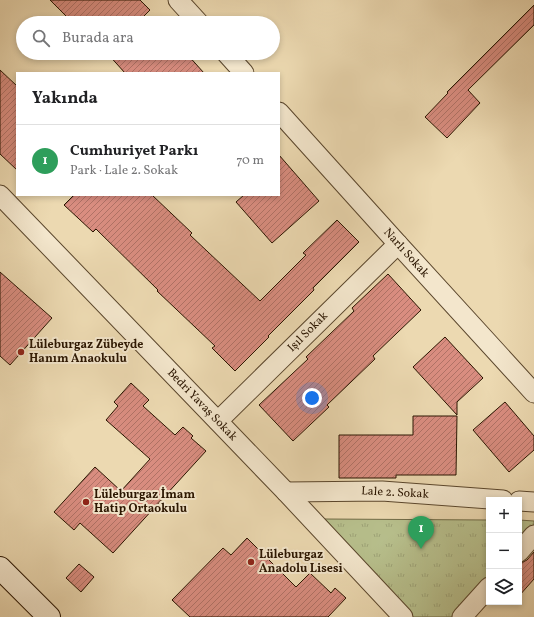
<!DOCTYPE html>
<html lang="tr">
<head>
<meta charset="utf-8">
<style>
  body { margin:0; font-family:Vollkorn,serif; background:#f2f2f2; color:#202124 }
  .controls { position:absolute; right:12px; bottom:12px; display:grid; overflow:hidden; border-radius:0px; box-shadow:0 2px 6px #0003 }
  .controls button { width:36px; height:36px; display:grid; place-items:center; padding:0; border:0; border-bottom:1px solid #e0e0e0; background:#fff; color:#202124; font:20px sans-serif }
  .you { position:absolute; left:312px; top:398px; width:14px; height:14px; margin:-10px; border:3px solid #fff; border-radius:50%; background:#1a73e8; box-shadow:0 0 0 6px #1a73e833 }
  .badge { display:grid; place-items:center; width:26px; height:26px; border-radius:50%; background:#8f2418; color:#fff; font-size:13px; font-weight:700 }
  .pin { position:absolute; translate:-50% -33px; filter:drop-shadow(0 1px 2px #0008) }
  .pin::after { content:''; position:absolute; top:21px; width:14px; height:12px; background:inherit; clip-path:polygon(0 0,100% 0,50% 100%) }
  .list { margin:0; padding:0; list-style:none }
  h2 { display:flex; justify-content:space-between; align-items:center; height:52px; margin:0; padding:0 16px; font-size:17px }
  h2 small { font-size:13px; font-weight:400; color:#757577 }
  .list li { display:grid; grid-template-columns:26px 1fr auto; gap:12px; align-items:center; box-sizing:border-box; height:72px; padding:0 16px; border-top:1px solid #e0e0e0 }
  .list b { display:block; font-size:15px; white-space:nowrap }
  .list p { margin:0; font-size:13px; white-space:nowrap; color:#757577 }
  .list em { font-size:13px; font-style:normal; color:#757577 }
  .icon { flex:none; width:22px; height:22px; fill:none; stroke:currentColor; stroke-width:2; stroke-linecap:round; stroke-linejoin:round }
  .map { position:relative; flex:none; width:534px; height:617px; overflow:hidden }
  .search { position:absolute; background:#fff; box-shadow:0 2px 6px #0003; left:16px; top:16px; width:264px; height:44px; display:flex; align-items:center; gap:10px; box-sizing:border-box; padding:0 14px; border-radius:22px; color:#757577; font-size:15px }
  .panel { position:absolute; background:#fff; box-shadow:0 2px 6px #0003; left:16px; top:72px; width:264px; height:124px; border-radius:0px }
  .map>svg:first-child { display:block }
</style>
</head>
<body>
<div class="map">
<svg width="534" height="617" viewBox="0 0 534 617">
  <defs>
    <pattern id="grass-tufts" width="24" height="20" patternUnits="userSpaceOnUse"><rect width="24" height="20" fill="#b7bf8c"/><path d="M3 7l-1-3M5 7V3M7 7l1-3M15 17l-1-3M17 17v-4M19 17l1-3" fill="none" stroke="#9ea377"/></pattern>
    <pattern id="building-hatch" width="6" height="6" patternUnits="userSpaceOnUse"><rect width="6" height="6" fill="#d98d80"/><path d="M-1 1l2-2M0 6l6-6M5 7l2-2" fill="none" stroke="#b07266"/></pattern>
  </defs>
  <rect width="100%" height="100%" fill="#ecd9b1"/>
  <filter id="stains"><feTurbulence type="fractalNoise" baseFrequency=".005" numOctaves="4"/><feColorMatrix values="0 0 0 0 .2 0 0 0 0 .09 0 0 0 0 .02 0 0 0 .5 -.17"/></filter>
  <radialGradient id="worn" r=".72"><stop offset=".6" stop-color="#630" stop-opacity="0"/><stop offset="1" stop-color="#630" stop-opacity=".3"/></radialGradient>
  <!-- grass -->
  <g fill="url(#grass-tufts)" stroke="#706a46">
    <path d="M 325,519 L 489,520 L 489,578 L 456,617 L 412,617 Z"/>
    <path d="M 519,520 L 534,521 L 534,525 L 519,543 Z"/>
  </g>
  <!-- building -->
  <g fill="url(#building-hatch)" stroke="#2a1500">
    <path d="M 50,0 L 140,0 L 150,10 L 137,23 L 73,23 Z"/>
    <path d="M 534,5 L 534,25 L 468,90 L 480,103 L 447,138 L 425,117 L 448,93 L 447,92 Z"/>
    <path d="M 107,53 L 186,53 L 204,73 L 125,73 Z"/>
    <path d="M 0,70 L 17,86 L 17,170 L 0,154 Z"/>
    <path d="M 279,155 L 319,201 L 272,243 L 236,202 L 244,195 L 279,195 Z"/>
    <path d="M 74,195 L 152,195 L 192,233 L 190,235 L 260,301 L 306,255 L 303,253 L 337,220 L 359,242 L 313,288 L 314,290 L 268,336 L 269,337 L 235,371 L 212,348 L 215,346 L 157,291 L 158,290 L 96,229 L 93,232 L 64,205 Z"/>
    <path d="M 0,272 L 52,318 L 10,365 L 0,356 Z"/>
    <path d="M 388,274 L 421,310 L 373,356 L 375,359 L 327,405 L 329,407 L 293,441 L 259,405 L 308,359 L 306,357 L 354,311 L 352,308 Z"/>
    <path d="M 445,337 L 483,378 L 457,402 L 457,415 L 413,367 Z"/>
    <path d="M 131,383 L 149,400 L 143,406 L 175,435 L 183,427 L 193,436 L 191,438 L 206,451 L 113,553 L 80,523 L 74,530 L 54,512 L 95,467 L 121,491 L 150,459 L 106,420 L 118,406 L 114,402 Z"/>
    <path d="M 505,402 L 534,436 L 534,450 L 509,472 L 473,430 Z"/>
    <path d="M 413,416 L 457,416 L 456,475 L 396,475 L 396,478 L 339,478 L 339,435 L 413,435 Z"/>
    <path d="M 247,538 L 296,587 L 310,573 L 331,593 L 335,588 L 346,598 L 328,617 L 190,617 L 172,600 L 223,548 L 231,555 Z"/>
    <path d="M 534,552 L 534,579 L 519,596 L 519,563 L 523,562 L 527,560 Z"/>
    <path d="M 79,564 L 94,577 L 81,592 L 66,578 Z"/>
  </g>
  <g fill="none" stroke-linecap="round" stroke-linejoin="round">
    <!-- street casing -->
    <g stroke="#5a462c" stroke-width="21">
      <g id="street">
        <path d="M 178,0 L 199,23"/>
        <path d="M 226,53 L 244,73"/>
        <path d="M 279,112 L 398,244 L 534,393"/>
        <path d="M 0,195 L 286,492 L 403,617"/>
        <path d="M 218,421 L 398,244"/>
        <path d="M 286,492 L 382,491 L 503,500"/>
        <path d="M 519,501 L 534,502"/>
        <path d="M 519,552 L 534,535"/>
        <path d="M 462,617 L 489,587"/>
      </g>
    </g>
    <!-- secondary casing -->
    <g stroke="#2a1500" stroke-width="24">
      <path id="secondary" d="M 0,568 L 49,617"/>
    </g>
    <!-- street -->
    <use href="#street" stroke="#f3e6cc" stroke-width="19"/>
    <!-- secondary -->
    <use href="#secondary" stroke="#f3e6cc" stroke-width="22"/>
  </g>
  <!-- markers -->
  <g fill="#8f2418" stroke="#f3e6cc" stroke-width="1.5">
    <circle cx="21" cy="352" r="4"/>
    <circle cx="86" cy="502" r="4"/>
    <circle cx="251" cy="562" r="4"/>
  </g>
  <g text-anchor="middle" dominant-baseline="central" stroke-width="4" stroke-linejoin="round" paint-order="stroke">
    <!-- street labels -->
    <g font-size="12" fill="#2a1500" stroke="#f3e6cc">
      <text transform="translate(406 253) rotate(48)">Narlı Sokak</text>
      <text transform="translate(308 332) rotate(-45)">Işıl Sokak</text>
      <text transform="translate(202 405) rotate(46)">Bedri Yavaş Sokak</text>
      <text transform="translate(395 493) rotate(3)">Lale 2. Sokak</text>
    </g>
    <!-- poi labels -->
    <g font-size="12" font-weight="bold" fill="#2a1500" stroke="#f3e6cc" text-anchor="start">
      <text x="29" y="345">Lüleburgaz Zübeyde<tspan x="29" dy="14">Hanım Anaokulu</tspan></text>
      <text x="94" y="495">Lüleburgaz İmam<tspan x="94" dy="14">Hatip Ortaokulu</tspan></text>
      <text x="259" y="555">Lüleburgaz<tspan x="259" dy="14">Anadolu Lisesi</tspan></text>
    </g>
  </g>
  <rect width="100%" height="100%" filter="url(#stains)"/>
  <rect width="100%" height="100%" fill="url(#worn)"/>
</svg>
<div class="controls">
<button>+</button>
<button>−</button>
<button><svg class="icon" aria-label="layers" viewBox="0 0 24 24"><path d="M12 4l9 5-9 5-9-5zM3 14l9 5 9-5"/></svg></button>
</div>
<div class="you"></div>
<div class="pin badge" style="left:421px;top:549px;background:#2e9e5b">1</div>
<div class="search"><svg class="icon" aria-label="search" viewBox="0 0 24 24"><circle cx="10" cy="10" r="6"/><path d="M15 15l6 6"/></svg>Burada ara</div>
<section class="panel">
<h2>Yakında<small></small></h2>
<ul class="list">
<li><span class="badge" style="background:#2e9e5b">1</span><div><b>Cumhuriyet Parkı</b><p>Park · Lale 2. Sokak</p></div><em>70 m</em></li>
</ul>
</section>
</div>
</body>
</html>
